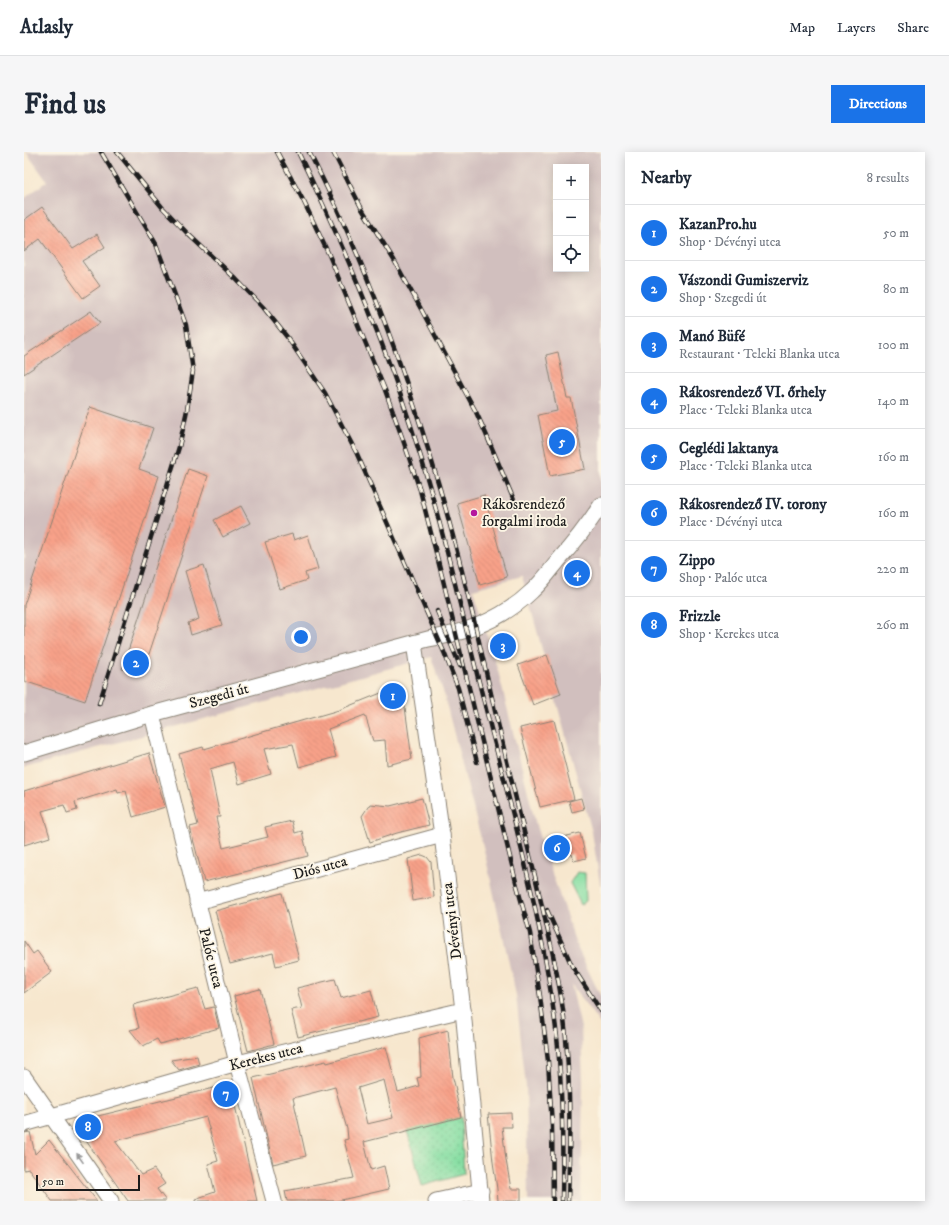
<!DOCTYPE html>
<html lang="en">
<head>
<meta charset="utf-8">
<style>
  body { margin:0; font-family:"IM FELL DW Pica",serif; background:#f6f6f7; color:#1f2937 }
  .controls { position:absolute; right:12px; top:12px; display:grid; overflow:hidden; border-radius:0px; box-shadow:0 2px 10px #0003 }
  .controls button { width:36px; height:36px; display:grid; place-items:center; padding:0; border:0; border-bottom:1px solid #e0e1e3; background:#fff; color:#1f2937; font:20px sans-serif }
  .scale { position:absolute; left:12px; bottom:10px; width:104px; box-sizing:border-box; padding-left:4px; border:2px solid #1c1c1c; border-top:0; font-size:11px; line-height:14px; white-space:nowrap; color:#1c1c1c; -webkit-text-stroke:3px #fcf5e5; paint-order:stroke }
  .you { position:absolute; left:277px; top:485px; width:14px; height:14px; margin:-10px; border:3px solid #fff; border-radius:50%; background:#1a73e8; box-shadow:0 0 0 6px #1a73e833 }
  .badge { display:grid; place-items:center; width:26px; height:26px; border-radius:50%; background:#1a73e8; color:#fff; font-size:13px; font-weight:700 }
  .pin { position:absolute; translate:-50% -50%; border:2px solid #fff; box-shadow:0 1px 4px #0006 }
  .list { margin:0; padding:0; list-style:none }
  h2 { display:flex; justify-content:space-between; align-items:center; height:52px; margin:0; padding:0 16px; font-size:17px }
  h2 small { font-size:13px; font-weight:400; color:#747a83 }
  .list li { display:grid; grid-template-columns:26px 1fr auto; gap:12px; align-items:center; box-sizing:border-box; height:56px; padding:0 16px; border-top:1px solid #e0e1e3 }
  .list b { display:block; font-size:15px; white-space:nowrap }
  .list p { margin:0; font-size:13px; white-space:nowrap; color:#747a83 }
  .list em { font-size:13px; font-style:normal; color:#747a83 }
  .icon { flex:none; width:22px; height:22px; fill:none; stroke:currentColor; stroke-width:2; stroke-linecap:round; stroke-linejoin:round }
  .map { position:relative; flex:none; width:577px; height:1049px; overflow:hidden; border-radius:0px }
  header { display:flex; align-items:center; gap:24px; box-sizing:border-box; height:56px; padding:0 20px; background:#fff; border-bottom:1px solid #e0e1e3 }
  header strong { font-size:19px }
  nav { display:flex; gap:22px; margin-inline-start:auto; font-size:14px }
  .intro { display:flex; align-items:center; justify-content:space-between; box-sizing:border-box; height:96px; padding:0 24px }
  h1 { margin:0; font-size:28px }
  .button { padding:10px 18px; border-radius:0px; background:#1a73e8; color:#fff; font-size:14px; font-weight:700 }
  main { display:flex; gap:24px; padding:0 24px }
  aside { flex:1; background:#fff; border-radius:0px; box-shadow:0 2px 10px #0003 }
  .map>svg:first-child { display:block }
</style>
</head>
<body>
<header>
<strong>Atlasly</strong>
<nav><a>Map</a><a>Layers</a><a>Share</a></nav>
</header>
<div class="intro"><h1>Find us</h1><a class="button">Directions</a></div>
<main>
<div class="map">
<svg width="577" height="1049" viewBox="0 0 577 1049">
  <defs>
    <pattern id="park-dots" width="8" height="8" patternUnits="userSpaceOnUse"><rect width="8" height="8" fill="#86dea3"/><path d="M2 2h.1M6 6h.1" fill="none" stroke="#73be8c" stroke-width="1.8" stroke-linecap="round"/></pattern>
    <pattern id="building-back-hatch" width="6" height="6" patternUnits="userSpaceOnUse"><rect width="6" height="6" fill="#f8a189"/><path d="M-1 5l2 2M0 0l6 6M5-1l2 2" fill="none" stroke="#d48a76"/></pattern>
  </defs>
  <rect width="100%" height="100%" fill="#fcf5e5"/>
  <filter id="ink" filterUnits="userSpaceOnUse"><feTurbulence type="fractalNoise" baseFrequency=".025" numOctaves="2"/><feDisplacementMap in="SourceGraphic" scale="8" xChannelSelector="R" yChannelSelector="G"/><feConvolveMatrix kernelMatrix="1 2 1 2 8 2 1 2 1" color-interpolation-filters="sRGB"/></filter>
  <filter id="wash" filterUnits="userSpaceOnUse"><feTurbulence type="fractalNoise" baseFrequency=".012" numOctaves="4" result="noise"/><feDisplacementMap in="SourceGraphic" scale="16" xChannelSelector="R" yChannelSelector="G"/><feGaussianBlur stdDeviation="0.9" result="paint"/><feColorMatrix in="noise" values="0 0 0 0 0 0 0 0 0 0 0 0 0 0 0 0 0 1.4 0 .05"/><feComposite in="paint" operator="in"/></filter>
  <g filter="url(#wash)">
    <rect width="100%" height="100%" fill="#f7e7ce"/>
    <!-- industrial -->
    <path fill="#d1bfbe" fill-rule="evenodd" d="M 2,0 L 577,0 L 577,738 L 568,680 L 498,424 L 449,437 L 474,519 L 513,677 L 553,795 L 577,845 L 577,873 L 547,832 L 557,876 L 559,930 L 557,1049 L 504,1049 L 502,934 L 492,843 L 461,702 L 419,539 L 407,505 L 0,616 L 0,47 L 23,29 ZM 532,15 L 562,15 L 562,117 L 532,117 Z"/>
    <!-- grass -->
    <path fill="#86dea3" stroke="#517d60" d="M 553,720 L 561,721 L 562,749 L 557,753 L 546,731 Z"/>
    <!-- park -->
    <path fill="url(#park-dots)" stroke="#517d60" d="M 437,965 L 440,1022 L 398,1034 L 383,978 Z"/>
    <g id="blocks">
      <!-- building -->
      <g fill="url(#building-back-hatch)" fill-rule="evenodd">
        <path d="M 18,55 L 49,97 L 73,82 L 81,95 L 58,109 L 76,134 L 59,146 L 16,87 L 0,99 L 0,68 Z"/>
        <path d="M 67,159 L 76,171 L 0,222 L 0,204 Z"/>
        <path d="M 534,200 L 543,246 L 547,246 L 561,317 L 526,324 L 514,263 L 533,259 L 522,203 Z"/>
        <path d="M 66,255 L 129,276 L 115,317 L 135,324 L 61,549 L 0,529 L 0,453 Z"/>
        <path d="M 164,317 L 184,324 L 118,523 L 98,517 Z"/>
        <path d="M 460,343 L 483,425 L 456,433 L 433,351 Z"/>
        <path d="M 217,354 L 226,371 L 199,385 L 190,368 Z"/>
        <path d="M 268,382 L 270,388 L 284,383 L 294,417 L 281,421 L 283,428 L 256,437 L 241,390 Z"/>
        <path d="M 180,413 L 198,473 L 167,483 L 164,471 L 175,467 L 161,419 Z"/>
        <path d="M 484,483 L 489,500 L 473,506 L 469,495 L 474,493 L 472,487 Z"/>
        <path d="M 523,503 L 537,542 L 509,553 L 494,513 Z"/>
        <path d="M 362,539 L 376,542 L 381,555 L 388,607 L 363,613 L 361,588 L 349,589 L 341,563 L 304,577 L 312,605 L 275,615 L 269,592 L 240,597 L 247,622 L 215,632 L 209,610 L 186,617 L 196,665 L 192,665 L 199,696 L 244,685 L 241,675 L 268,669 L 271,681 L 278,679 L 284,704 L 180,730 L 166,675 L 174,673 L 155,602 L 179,595 L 180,597 L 315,558 Z"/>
        <path d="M 530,568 L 550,647 L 516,655 L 496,576 Z"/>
        <path d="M 125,601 L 141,655 L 109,665 L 102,639 L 94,641 L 93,637 L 51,650 L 53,658 L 43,661 L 40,653 L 18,659 L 26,685 L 0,693 L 0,639 Z"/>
        <path d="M 398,646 L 405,673 L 373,681 L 346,690 L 338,664 L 346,652 L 366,654 Z"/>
        <path d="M 557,646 L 560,657 L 548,660 L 545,649 Z"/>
        <path d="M 556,681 L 562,706 L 550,709 L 548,702 L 527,708 L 522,689 Z"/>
        <path d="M 398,703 L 403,705 L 407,710 L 410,745 L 389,749 L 384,707 Z"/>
        <path d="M 258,741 L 275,808 L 252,814 L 249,801 L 206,812 L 191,759 Z"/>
        <path d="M 0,789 L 9,802 L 13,799 L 28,820 L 0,841 Z"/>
        <path d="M 311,827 L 317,846 L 347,838 L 354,865 L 274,885 L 267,858 L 278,856 L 273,836 Z"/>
        <path d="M 174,836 L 181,857 L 190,855 L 195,876 L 136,892 L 133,887 L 119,894 L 106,878 L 115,876 L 109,853 Z"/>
        <path d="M 236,837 L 250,892 L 224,899 L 210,844 Z"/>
        <path d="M 424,878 L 429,926 L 432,938 L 431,938 L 437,965 L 340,990 L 347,1018 L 360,1014 L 365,1037 L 313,1049 L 263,1049 L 261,1039 L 330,1026 L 320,988 L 324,987 L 323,977 L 311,935 L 269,946 L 282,1004 L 249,1012 L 229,926 L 302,909 L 303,911 L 362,895 L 374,940 L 395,934 L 393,926 L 397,925 L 395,886 ZM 360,928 L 369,966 L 343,972 L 334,936 Z"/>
        <path d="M 173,904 L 175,912 L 155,918 L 147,908 Z"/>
        <path d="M 206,932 L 233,1049 L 171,1049 L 171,1047 L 191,1040 L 184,1012 L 194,1009 L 182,965 L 91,989 L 117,1023 L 130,1017 L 141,1032 L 133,1037 L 142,1049 L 104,1049 L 49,970 Z"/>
        <path d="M 487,961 L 488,975 L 478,975 L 482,1008 L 487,1037 L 497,1037 L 497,1049 L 474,1049 L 473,1037 L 469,1010 L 464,962 Z"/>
        <path d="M 6,980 L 11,1002 L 25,988 L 73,1049 L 28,1049 L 5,1017 L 0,1018 L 0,981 Z"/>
      </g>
    </g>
  </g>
  <g filter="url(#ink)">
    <use href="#blocks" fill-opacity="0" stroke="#8a8275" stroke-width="1"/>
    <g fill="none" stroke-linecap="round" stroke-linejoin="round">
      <!-- minor casing -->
      <g stroke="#8a8275" stroke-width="17">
        <g id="minor">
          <path d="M 390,491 L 418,683 L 439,858 L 457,1049"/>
          <path d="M 128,562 L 213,911 L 250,1049"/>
          <path d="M 0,601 L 128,562 L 404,487 C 443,481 479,467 508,439 C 518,430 526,419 534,409 C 550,391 564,373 577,353"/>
          <path d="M 173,750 L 418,683"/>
          <path d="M 0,925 L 87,1049"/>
          <path d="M 0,972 L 213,911 L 439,858"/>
          <path d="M 412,1049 L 457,1039"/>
        </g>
      </g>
      <!-- minor -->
      <use href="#minor" stroke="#fff" stroke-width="15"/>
      <!-- rail casing -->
      <g stroke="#1c1c1c" stroke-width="4.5">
        <g id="rail">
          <path d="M 93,0 L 138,55 L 165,83 L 212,127 L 239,155 L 263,185 L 301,241 L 333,302 L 420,500 L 434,536 L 453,610"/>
          <path d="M 253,0 L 280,50 L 305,103 L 361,238 L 378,285 L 396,338 L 419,428 L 492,730 L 506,781 L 516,844 L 524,909 L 528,974 L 529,1049"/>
          <path d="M 274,0 C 327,108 373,220 406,336 C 425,403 440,470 457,538 C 486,652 519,767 533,885 C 539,940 539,994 538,1049"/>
          <path d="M 285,0 C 336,98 376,204 408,310 C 433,392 452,476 471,559 C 484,614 497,669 511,724 C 521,768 533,813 539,858 C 547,921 546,985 544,1049"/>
          <path d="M 309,0 L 338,57 L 370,108 L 397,157 L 452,260 L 462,282 L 492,353"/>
          <path d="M 413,459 L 436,514"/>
          <path d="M 75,552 L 155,295 L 163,258 L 169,219 L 162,173 L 132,92 L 77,0"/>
          <path d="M 523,758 L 548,814 L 577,859"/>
        </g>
      </g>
      <!-- rail -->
      <use href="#rail" stroke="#fcf5e5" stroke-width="3" stroke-dasharray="9" stroke-linecap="butt"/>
    </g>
    <!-- one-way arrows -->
    <defs><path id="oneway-solid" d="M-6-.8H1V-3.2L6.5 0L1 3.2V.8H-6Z"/></defs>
    <use fill="#999" href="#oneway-solid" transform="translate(56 1006) rotate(-125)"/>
  </g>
  <!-- markers -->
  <circle fill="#b5179e" stroke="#fcf5e5" stroke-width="1.5" cx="450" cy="361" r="4"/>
  <g text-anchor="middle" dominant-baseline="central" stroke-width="3.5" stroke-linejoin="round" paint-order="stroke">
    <!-- poi labels -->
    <g font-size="15" fill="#1c1c1c" stroke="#fcf5e5" text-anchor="start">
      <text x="458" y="352">Rákosrendező<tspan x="458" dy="17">forgalmi iroda</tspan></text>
    </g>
    <!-- street labels -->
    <g font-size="15" fill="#1c1c1c" stroke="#fcf5e5">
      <text transform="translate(195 544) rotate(-15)">Szegedi út</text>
      <text transform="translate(296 716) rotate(-15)">Diós utca</text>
      <text transform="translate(428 769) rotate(-97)">Dévényi utca</text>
      <text transform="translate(187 806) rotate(76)">Palóc utca</text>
      <text transform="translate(242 905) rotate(-14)">Kerekes utca</text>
    </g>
  </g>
</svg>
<div class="controls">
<button>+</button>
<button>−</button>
<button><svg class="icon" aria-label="locate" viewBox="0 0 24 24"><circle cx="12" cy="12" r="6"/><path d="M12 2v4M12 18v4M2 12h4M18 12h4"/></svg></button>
</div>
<div class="scale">50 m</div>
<div class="you"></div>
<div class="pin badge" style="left:369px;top:544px">1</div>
<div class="pin badge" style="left:112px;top:511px">2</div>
<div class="pin badge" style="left:479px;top:494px">3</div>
<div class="pin badge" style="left:553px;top:421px">4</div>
<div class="pin badge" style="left:538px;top:290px">5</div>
<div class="pin badge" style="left:533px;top:696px">6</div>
<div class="pin badge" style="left:202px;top:942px">7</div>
<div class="pin badge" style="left:64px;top:975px">8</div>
</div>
<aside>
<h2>Nearby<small>8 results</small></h2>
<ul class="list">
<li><span class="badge">1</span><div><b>KazanPro.hu</b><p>Shop · Dévényi utca</p></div><em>50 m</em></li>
<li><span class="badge">2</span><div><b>Vászondi Gumiszerviz</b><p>Shop · Szegedi út</p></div><em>80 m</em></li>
<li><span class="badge">3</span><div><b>Manó Büfé</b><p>Restaurant · Teleki Blanka utca</p></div><em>100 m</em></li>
<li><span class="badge">4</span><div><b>Rákosrendező VI. őrhely</b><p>Place · Teleki Blanka utca</p></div><em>140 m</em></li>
<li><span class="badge">5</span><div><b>Ceglédi laktanya</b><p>Place · Teleki Blanka utca</p></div><em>160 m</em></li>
<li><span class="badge">6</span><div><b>Rákosrendező IV. torony</b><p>Place · Dévényi utca</p></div><em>160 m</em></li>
<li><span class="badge">7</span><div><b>Zippo</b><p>Shop · Palóc utca</p></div><em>220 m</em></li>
<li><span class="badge">8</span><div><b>Frizzle</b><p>Shop · Kerekes utca</p></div><em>260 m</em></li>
</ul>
</aside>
</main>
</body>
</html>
